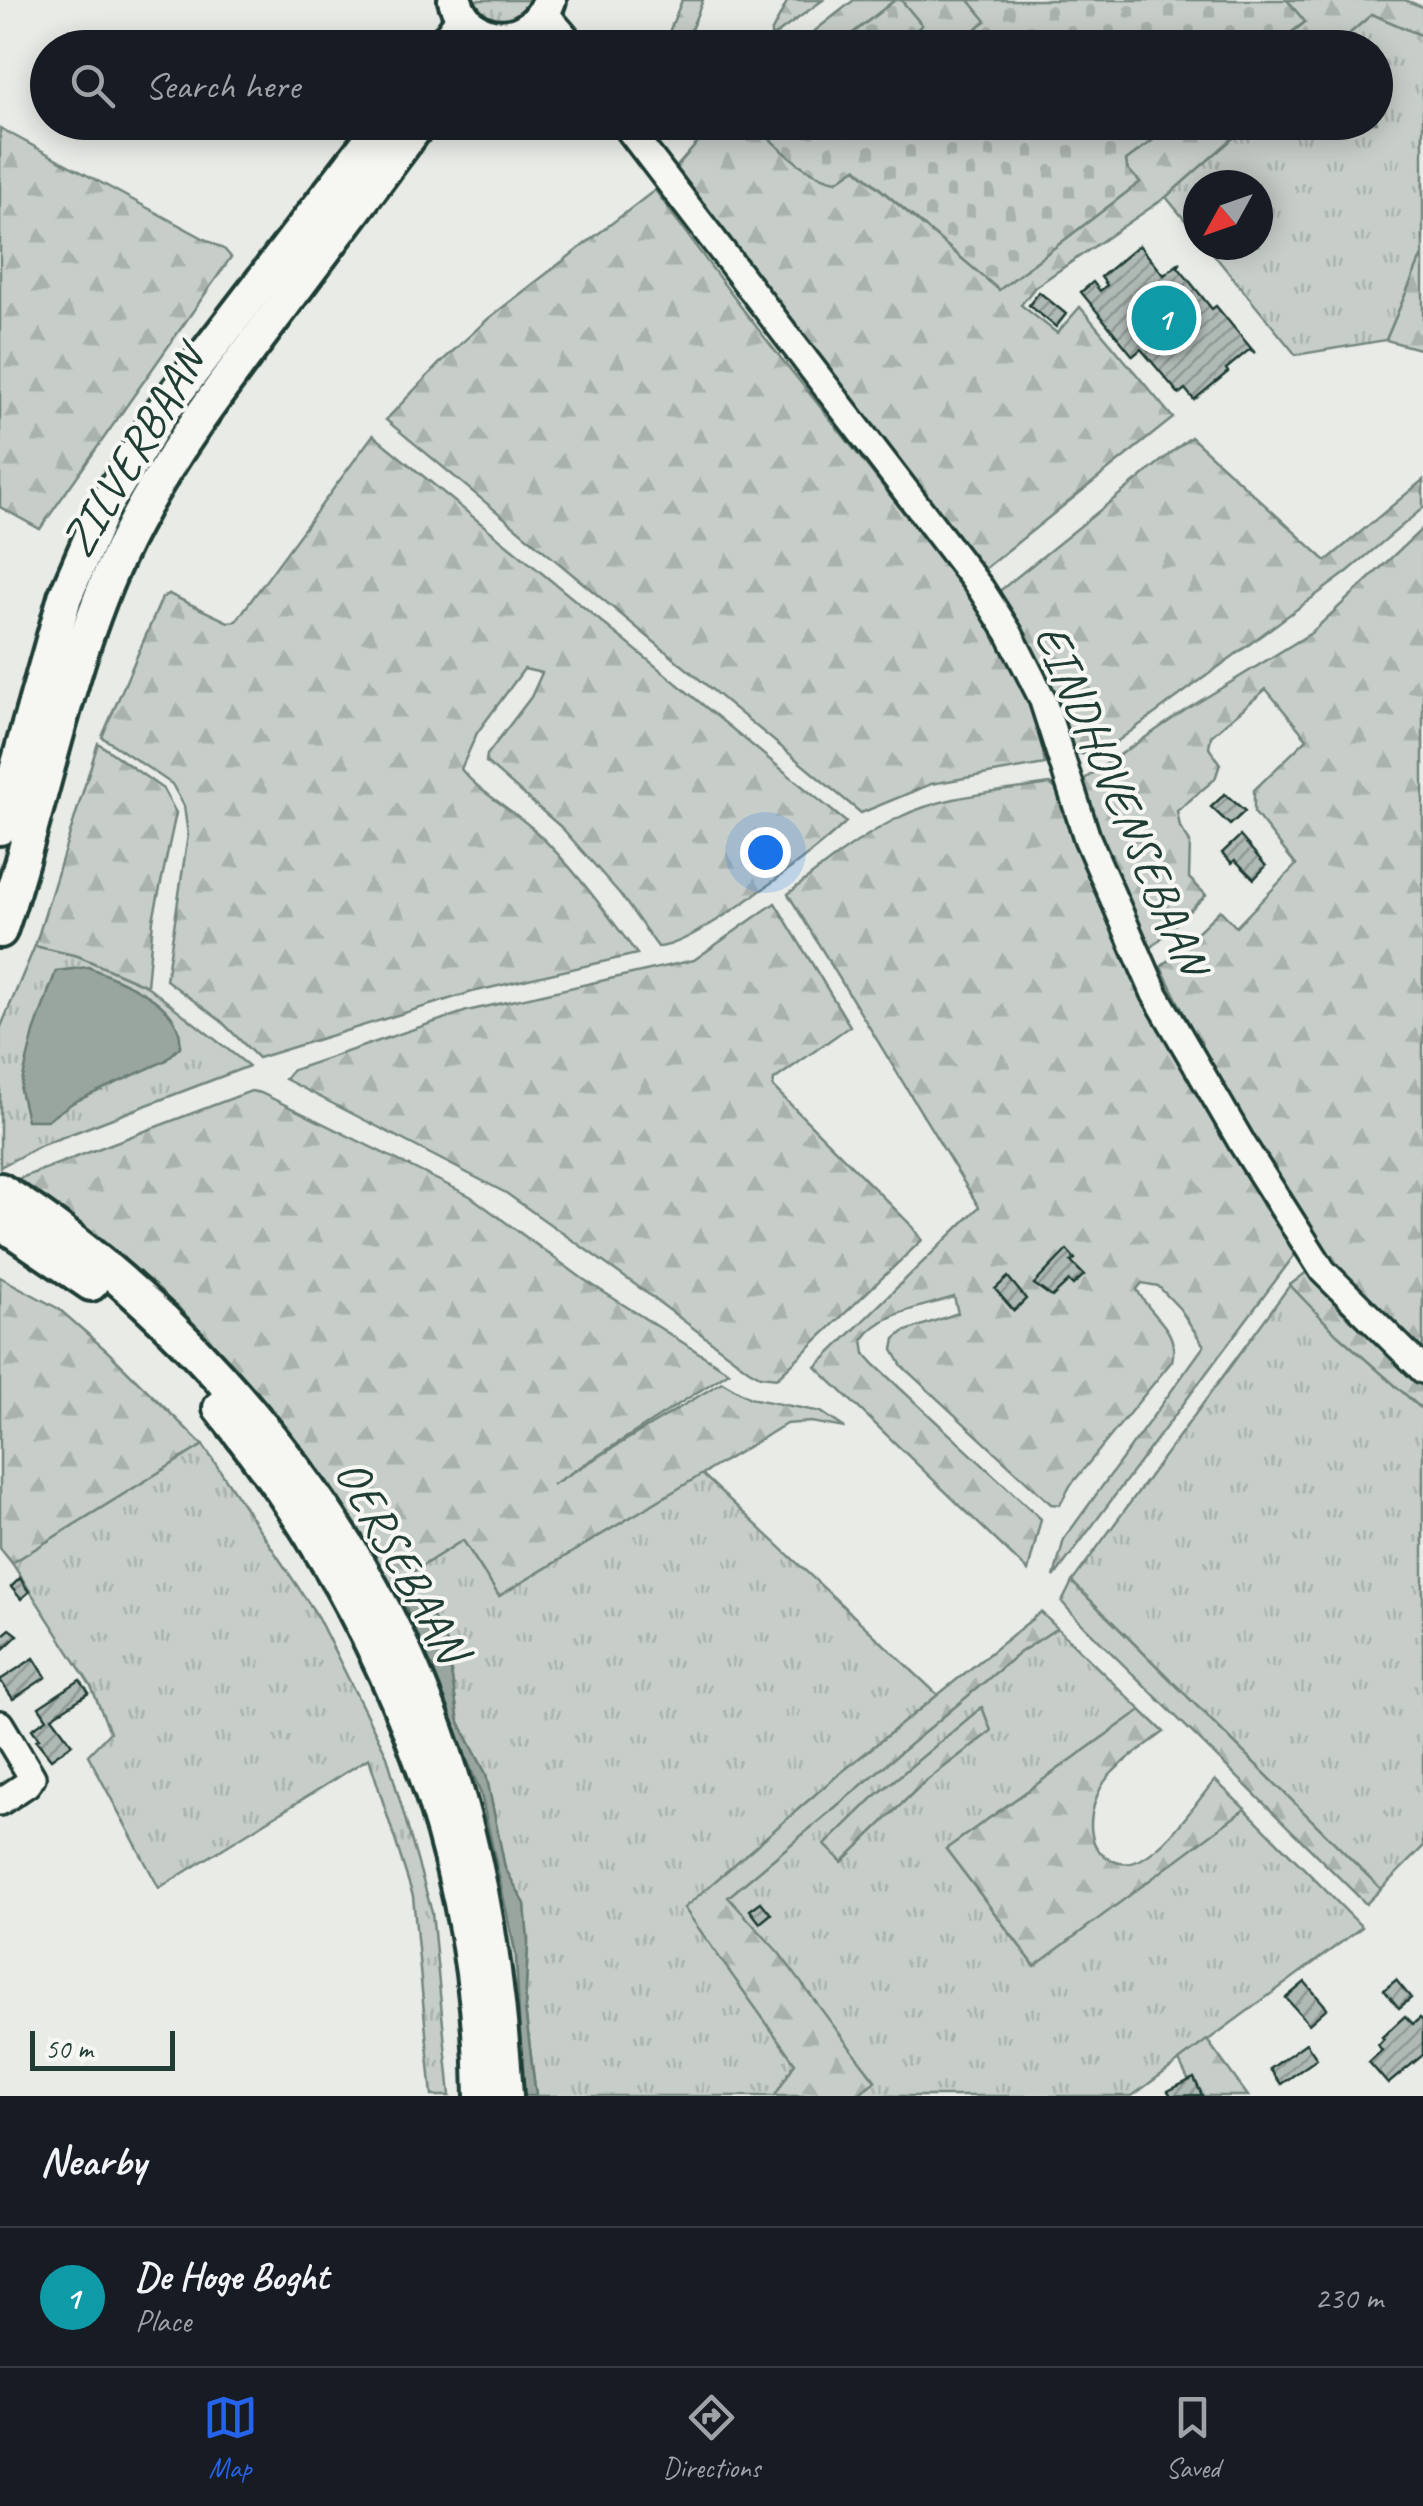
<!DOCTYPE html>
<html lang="en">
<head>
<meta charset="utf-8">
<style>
  body { margin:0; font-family:Caveat,sans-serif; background:#20242c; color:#f1f3f6 }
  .compass { position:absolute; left:1183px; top:170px; width:90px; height:90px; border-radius:50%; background:#171b24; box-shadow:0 5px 25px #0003; rotate:230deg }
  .scale { position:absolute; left:30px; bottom:25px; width:145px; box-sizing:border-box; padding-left:10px; border:5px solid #1f3d34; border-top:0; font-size:28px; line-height:35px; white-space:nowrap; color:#1f3d34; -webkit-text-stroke:8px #f6f6f2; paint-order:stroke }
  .you { position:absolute; left:765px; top:852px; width:35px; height:35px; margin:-25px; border:8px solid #fff; border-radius:50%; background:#1a73e8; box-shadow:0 0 0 15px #1a73e833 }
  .badge { display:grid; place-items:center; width:65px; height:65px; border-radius:50%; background:#2563eb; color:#fff; font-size:32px; font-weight:700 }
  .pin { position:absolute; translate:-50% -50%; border:5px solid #fff; box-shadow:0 2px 10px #0006 }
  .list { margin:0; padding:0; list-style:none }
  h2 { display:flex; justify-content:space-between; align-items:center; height:130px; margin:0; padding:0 40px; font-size:42px }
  h2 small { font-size:32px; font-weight:400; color:#9ea1a6 }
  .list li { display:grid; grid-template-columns:65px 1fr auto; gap:30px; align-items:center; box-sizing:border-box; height:140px; padding:0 40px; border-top:2px solid #363941 }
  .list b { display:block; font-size:38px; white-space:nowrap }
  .list p { margin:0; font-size:32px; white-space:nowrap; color:#9ea1a6 }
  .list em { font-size:32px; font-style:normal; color:#9ea1a6 }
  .icon { flex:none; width:55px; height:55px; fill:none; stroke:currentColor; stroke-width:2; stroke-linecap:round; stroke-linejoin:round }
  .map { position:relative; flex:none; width:1423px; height:2096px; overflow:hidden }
  .search { position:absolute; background:#171b24; box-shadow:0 5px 25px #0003; left:30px; right:30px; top:30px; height:110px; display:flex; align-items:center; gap:25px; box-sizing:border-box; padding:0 35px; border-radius:55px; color:#9ea1a6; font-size:38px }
  .sheet { height:270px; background:#171b24 }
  nav { display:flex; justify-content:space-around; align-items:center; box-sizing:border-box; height:140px; border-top:2px solid #363941; background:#171b24; font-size:28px; color:#9ea1a6 }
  nav a { display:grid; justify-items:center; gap:5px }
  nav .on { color:#2563eb }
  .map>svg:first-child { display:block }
</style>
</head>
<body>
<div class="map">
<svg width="1423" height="2096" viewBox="0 0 1423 2096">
  <defs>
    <pattern id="grass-tufts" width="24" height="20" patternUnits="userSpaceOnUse" patternTransform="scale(2.5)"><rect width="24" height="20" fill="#c7cec9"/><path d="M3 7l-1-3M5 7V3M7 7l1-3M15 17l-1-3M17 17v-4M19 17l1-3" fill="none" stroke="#aab2ad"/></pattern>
    <pattern id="forest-firs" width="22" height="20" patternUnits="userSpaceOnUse" patternTransform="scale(2.5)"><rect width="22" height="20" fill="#c7cec9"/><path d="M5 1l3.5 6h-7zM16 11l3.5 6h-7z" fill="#aab2ad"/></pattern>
    <pattern id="cemetery-stones" width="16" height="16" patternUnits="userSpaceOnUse" patternTransform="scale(2.5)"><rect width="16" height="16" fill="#c7cec9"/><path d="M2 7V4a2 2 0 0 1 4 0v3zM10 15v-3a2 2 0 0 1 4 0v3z" fill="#aab2ad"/></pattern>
    <pattern id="building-hatch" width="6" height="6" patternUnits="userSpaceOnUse" patternTransform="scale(2.5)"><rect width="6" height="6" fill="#b0bab5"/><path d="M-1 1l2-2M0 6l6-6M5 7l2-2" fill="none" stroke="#8f9894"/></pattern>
  </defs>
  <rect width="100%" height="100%" fill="#e9ebe7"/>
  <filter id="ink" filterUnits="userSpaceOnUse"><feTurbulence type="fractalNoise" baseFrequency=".01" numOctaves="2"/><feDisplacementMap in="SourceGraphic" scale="20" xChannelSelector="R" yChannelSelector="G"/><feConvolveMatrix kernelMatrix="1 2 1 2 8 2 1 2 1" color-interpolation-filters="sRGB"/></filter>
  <g filter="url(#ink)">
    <!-- grass -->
    <g fill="url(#grass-tufts)" stroke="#73867e" stroke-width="2.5" fill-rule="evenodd">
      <path d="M 472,0 L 537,0 L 519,20 C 498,21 482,22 472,0 Z"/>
      <path d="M 1372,14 L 1423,36 L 1423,253 L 1386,340 L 1296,355 L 1206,245 L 1258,245 L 1258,185 L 1198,185 L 1198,236 L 1166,197 L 1250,123 L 1376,122 L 1376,48 L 1334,47 Z"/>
      <path d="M 35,946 L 78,956 L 147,986 L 249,1066 L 42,1145 L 0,1167 L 0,1029 Z"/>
      <path d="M 1290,1285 L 1337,1334 L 1423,1410 L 1423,1847 L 1381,1889 L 1072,1582 Z"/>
      <path d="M 203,1445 L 316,1614 L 387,1756 L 432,1912 L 450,2096 L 432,2096 L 413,1896 L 369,1758 L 159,1888 L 88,1755 L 110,1732 L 91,1686 L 12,1563 Z"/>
      <path d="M 702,1474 L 938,1695 L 832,1780 L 685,1908 L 795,2063 L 775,2096 L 536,2096 L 525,2009 L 528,1943 L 525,1904 L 505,1868 L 486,1774 L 459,1722 L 445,1635 L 400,1593 L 481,1794 L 516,1955 L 523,2096 L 511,2096 L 387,1588 L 463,1540 L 499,1596 Z"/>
      <path d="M 1057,1628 L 1141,1710 L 946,1849 L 1034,1965 L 1245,1809 L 1362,1927 L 1132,2096 L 856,2096 L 875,2080 L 727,1898 L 1019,1653 ZM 982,1707 L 991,1731 L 922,1784 L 843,1861 L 826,1846 L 872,1799 Z"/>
    </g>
    <!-- forest -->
    <g fill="url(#forest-firs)" stroke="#73867e" stroke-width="2.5">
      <path d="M 682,0 L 703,0 L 684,47 L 663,47 Z"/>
      <path d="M 788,0 L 823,0 L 771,38 L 771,33 Z"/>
      <path d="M 854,0 L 895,0 L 843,41 L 848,47 L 793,48 Z"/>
      <path d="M 901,0 L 969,0 L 987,21 L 951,47 L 896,48 L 922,25 Z"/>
      <path d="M 1287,0 L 1405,0 L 1423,7 L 1423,36 L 1372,14 L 1334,47 L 1273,48 L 1305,22 Z"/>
      <path d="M 715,123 L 762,123 L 757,127 C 782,149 804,175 837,181 L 855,168 L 999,290 L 1139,183 L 1127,168 L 1126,160 L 1176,123 L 1250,123 L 1166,197 L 1035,287 L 1021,305 L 1057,333 L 1080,307 L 1173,418 L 982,571 L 676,176 L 678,165 Z"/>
      <path d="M 0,128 L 225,250 L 231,257 L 40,529 L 0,507 Z"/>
      <path d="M 655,190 C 701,254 747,317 797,378 C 832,421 866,465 901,509 C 962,585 1030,664 1045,764 L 931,784 L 861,813 L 386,420 L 439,364 L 489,318 Z"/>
      <path d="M 1423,253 L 1423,350 L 1386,340 Z"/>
      <path d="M 373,435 L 846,822 C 817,851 694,946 658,947 L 620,894 L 562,828 L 486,762 L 487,755 L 531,697 L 542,673 L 524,669 L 477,733 L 461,769 C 480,793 509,807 532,828 C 572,865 605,911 637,954 L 472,992 L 258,1058 L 221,1021 L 166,980 L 188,835 L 184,806 L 172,784 L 102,737 L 162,598 L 169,594 L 228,622 L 236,621 Z"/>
      <path d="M 1191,437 L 1326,561 L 1423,480 L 1423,508 L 1346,573 L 1111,746 L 1091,755 L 1073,753 L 997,593 Z"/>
      <path d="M 1423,528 L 1423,1361 L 1327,1269 L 1261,1169 L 1161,967 L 1220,910 L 1236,927 L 1296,865 L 1254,812 L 1254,790 L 1307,739 L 1266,689 L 1211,736 L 1209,748 L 1220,764 L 1215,779 L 1177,811 L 1180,827 L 1190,842 L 1189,878 L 1206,895 L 1151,948 C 1122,896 1095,839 1083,780 L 1184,711 L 1311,633 Z"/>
      <path d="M 98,743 L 163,789 L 176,813 L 153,920 L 147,986 L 78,956 L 35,946 Z"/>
      <path d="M 1050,784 L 1059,792 L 1222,1132 L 1264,1207 L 1296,1253 L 1054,1577 L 1064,1539 L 1204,1346 L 1180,1309 L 1158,1286 L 1142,1283 L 1137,1289 C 1149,1317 1180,1327 1172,1361 L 1070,1486 L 1060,1505 L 1051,1504 L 902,1366 L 893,1350 L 895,1339 L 903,1332 L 958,1313 L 954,1297 C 925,1307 881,1312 863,1339 L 865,1354 L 875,1365 L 1041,1519 L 1028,1571 L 816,1367 L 979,1207 L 788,894 C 823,866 858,838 898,818 C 943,795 1001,792 1050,784 Z"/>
      <path d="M 775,903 L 850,1026 L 774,1080 L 773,1087 L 909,1223 L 922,1240 L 777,1378 L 760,1376 L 749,1370 L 640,1288 L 506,1193 L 285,1079 L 293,1070 L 467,1011 L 694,960 Z"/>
      <path d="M 251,1091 L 261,1093 L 470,1196 L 583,1279 L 729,1372 L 552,1485 L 722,1382 L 750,1398 L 821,1412 L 845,1428 L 811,1422 L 786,1424 L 499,1596 L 463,1540 L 387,1588 L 296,1442 L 219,1355 L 10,1182 Z"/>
      <path d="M 1308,1271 L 1340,1310 L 1423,1387 L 1423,1410 L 1337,1334 L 1290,1285 Z"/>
      <path d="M 0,1277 L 59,1309 L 107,1351 L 203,1445 L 12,1563 L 0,1548 Z"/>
      <path d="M 1072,1582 L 1381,1889 L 1366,1904 L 1076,1618 L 1062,1602 Z"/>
      <path d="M 1041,1612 L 1057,1628 L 1019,1653 L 728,1897 L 779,1953 L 875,2081 L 856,2096 L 775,2096 L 795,2063 L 684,1908 L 832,1780 Z"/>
      <path d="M 982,1707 L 991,1731 L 922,1784 L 842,1862 L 825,1845 L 872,1799 Z"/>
      <path d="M 1141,1710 L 1164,1732 C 1146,1746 1124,1759 1109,1776 C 1097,1789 1088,1817 1092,1835 C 1095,1856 1120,1870 1140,1860 C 1170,1844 1193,1806 1215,1780 L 1245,1809 L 1035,1966 L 946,1849 Z"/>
      <path d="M 1207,2040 L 1248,2096 L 1196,2096 L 1179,2061 Z"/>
    </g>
    <!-- cemetery -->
    <g fill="url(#cemetery-stones)" stroke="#73867e" stroke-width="2.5">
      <path d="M 895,0 L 901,0 L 922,25 L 896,47 L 848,47 L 843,41 Z"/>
      <path d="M 969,0 L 1287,0 L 1305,22 L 1272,47 L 951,47 L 986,21 Z"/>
      <path d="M 762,123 L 762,122 L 1176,123 L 1126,160 L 1127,168 L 1140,182 L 999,290 L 856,168 L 837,181 C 804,175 781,149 757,127 Z"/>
    </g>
    <!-- water -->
    <g fill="#99a6a0" stroke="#687c75" stroke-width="2.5">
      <path d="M 88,967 C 121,981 185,1003 180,1047 L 165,1061 L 74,1102 L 47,1120 L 27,1120 L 20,1090 L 34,1032 L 56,971 Z"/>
      <path d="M 399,1590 L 427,1608 L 445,1635 L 459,1722 L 486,1774 L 505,1868 L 525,1904 L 528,1943 L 525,2009 L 536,2096 L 523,2096 L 516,1955 L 481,1794 Z"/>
    </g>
    <!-- building -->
    <g fill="url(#building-hatch)" stroke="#1f3d34" stroke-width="2.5">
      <path d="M 1139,245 L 1164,275 L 1181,262 L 1178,267 L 1212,309 L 1216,306 L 1255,353 L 1250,349 L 1226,369 L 1228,372 L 1194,400 L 1185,389 L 1179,394 L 1141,349 L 1133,356 L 1081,292 L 1093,282 L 1100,291 L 1107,285 L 1101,277 Z"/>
      <path d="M 1039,292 L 1066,314 L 1056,327 L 1029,305 Z"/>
      <path d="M 1225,794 L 1245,811 L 1230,825 L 1211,807 Z"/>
      <path d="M 1240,836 L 1266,866 L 1254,879 L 1235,860 L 1232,863 L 1222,853 Z"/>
      <path d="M 1067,1250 L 1075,1259 L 1071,1262 L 1084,1275 L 1073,1285 L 1069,1281 L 1052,1297 L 1034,1284 Z"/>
      <path d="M 1008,1277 L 1026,1299 L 1014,1311 L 995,1289 Z"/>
      <path d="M 20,1578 L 29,1592 L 21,1599 L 11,1587 Z"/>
      <path d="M 10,1629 L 18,1635 L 0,1652 L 0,1632 L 3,1635 Z"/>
      <path d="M 34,1658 L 46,1677 L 13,1699 L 0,1680 Z"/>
      <path d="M 80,1680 L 89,1693 L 52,1717 L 72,1744 L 51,1759 L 36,1740 L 39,1739 L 32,1729 L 47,1719 L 39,1707 Z"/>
      <path d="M 761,1902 L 771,1914 L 760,1923 L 750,1910 Z"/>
      <path d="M 1396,1980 L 1411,1998 L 1399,2008 L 1384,1990 Z"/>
      <path d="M 1305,1982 L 1327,2008 L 1309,2024 L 1286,1998 Z"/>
      <path d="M 1405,2016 L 1413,2024 L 1420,2018 L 1423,2021 L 1423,2055 L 1388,2084 L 1369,2062 L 1382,2050 L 1378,2045 L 1384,2039 L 1382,2037 Z"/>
      <path d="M 1306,2043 L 1317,2059 L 1281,2084 L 1270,2069 Z"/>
      <path d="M 1194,2078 L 1202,2095 L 1171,2096 L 1168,2091 Z"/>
    </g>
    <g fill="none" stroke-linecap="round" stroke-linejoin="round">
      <!-- minor casing -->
      <g stroke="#1f3d34" stroke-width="32">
        <g id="minor">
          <path d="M 545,13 L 575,48"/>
          <path d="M 530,30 L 547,48"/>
          <path d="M 623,122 L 981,589 L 1009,633 L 1042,698 L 1087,838 L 1155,994 L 1243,1145 L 1323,1271 L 1423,1370"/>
          <path d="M 0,1724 L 32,1777 L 27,1784 L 0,1802"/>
        </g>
      </g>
      <!-- major casing -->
      <g stroke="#1f3d34" stroke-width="40">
        <g id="major">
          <path d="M 455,0 C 469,50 534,48 549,0"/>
          <path d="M 442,48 L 463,19"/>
          <path d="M 0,828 L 65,597 L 103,509 L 163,410 L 384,122"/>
          <path d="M 0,931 C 45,801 69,646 133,526 C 171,453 220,389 269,324 C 319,257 370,190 420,122"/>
          <path d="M 0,1190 C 81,1241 154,1306 218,1376 C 413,1590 489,1810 506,2096"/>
          <path d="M 0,1222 L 91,1284"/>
          <path d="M 220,1408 C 379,1604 479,1842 482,2096"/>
        </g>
      </g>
      <!-- minor -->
      <use href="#minor" stroke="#f6f6f2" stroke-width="25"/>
      <!-- major -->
      <use href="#major" stroke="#f6f6f2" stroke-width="32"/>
    </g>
  </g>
  <g text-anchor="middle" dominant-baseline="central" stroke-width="8" stroke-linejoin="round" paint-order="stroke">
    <!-- street labels -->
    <g font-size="48" fill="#1f3d34" stroke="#f6f6f2">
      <text transform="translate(133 451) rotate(-59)">ZILVERBAAN</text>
      <text transform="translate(1122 799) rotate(67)">EINDHOVENSEBAAN</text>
      <text transform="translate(402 1560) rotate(61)">OERSEBAAN</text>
    </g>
  </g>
</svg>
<svg class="compass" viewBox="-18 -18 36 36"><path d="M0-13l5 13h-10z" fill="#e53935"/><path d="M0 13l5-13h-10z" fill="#9ea1a6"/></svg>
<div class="scale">50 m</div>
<div class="you"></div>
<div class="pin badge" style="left:1164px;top:318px;background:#0f9aa8">1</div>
<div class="search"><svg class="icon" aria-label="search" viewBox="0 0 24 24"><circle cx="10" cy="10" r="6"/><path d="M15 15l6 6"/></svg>Search here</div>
</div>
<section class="sheet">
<h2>Nearby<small></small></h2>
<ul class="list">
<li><span class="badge" style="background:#0f9aa8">1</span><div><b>De Hoge Boght</b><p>Place</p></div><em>230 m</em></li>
</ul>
</section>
<nav>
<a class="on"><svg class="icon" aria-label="map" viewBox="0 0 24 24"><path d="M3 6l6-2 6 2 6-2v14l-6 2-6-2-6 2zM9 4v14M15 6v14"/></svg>Map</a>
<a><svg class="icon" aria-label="directions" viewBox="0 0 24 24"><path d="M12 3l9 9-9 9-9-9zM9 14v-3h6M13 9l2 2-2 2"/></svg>Directions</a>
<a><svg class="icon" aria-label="saved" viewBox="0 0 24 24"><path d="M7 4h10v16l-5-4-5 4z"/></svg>Saved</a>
</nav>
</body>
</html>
